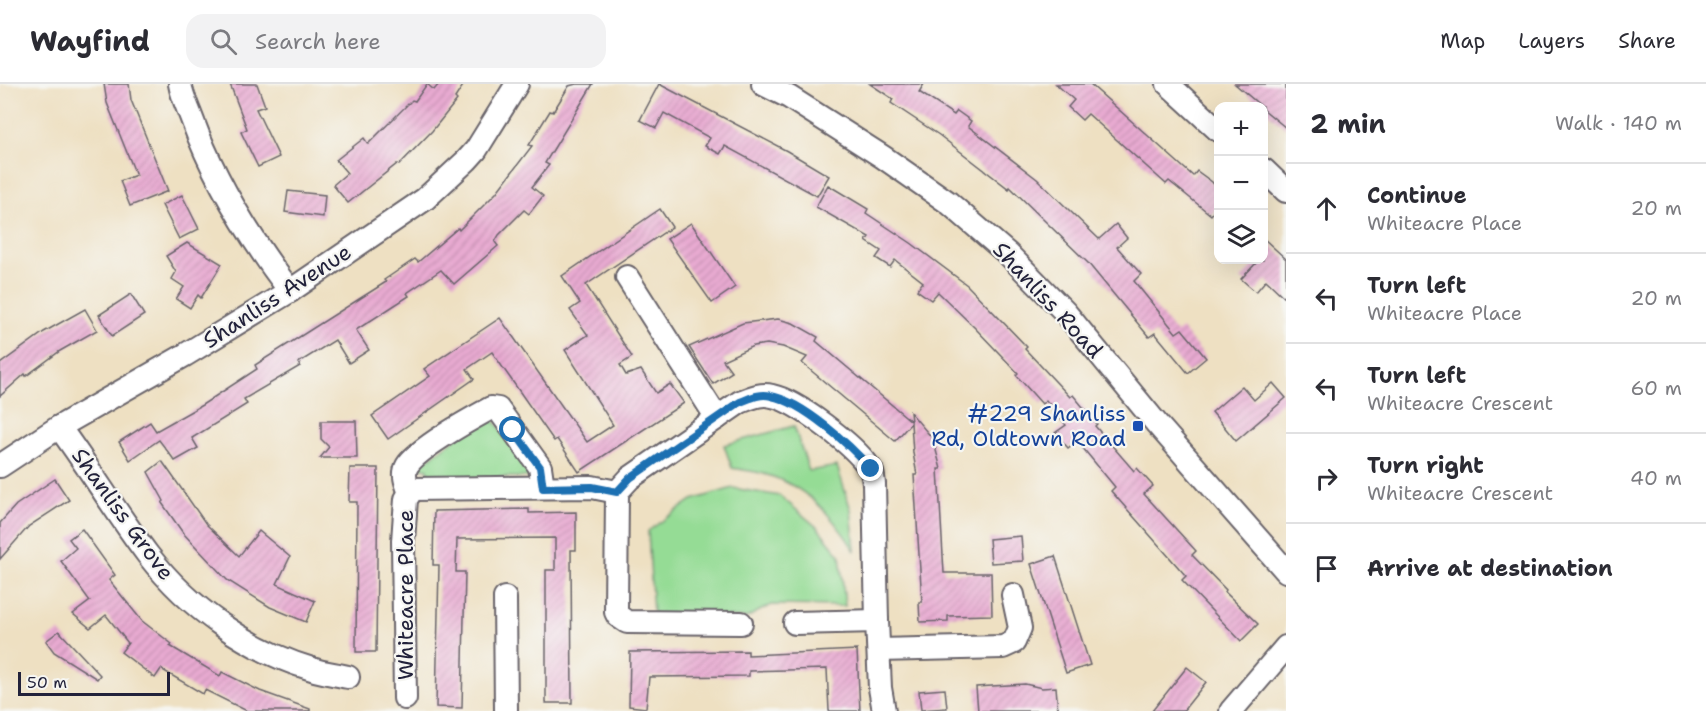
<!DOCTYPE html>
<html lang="en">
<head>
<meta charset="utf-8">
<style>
  body { margin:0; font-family:"Shantell Sans",sans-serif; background:#f2f2f3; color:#2b2b33 }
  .controls { position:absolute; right:18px; top:18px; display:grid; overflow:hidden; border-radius:12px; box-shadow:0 6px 24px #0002 }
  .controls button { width:54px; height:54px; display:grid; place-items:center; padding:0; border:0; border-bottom:2px solid #e1e1e2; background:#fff; color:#2b2b33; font:30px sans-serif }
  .scale { position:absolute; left:18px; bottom:15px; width:152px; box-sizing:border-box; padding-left:6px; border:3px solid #22223b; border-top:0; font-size:16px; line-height:21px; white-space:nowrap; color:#22223b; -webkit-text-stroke:4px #f6f6f2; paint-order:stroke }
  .stop { position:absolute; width:18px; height:18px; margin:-14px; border:4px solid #1f6fb2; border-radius:50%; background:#fff }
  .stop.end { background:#1f6fb2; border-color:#fff; box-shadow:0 2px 6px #0008 }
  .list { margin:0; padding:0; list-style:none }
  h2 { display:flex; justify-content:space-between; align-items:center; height:78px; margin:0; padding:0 24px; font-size:26px }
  h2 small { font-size:20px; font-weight:400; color:#7c7c81 }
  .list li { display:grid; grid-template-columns:39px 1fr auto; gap:18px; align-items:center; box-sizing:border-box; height:90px; padding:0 24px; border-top:2px solid #e1e1e2 }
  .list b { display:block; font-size:22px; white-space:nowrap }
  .list p { margin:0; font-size:20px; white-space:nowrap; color:#7c7c81 }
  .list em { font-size:20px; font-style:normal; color:#7c7c81 }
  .icon { flex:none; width:33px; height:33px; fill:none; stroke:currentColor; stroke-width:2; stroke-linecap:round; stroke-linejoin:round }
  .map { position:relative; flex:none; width:1286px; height:627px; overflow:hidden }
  header { display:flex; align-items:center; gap:36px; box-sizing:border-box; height:84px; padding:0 30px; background:#fff; border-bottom:2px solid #e1e1e2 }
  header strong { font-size:28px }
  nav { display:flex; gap:33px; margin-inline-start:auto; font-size:21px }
  .search { width:420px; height:54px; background:#f2f2f3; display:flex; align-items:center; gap:15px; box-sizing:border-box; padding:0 21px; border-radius:18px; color:#7c7c81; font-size:22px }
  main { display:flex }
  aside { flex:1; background:#fff }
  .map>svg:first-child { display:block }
</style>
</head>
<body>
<header>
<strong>Wayfind</strong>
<div class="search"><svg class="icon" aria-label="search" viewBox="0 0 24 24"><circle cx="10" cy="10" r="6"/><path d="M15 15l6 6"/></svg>Search here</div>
<nav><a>Map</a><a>Layers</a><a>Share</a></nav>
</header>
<main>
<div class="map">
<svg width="1286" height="627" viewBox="0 0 1286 627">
  <defs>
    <pattern id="building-hatch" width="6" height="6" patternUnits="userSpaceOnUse" patternTransform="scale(1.5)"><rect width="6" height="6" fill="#e8aad1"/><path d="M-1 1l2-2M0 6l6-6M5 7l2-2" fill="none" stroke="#c792b4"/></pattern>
  </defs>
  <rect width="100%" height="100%" fill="#f6f6f2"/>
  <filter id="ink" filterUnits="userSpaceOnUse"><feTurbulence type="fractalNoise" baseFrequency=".0167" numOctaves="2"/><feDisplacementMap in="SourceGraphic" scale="12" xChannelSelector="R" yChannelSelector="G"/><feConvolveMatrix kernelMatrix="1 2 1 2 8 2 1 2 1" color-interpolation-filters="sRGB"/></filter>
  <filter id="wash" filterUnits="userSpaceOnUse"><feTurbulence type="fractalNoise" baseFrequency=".008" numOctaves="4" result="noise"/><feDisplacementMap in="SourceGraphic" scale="24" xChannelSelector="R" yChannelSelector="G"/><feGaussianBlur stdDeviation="1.35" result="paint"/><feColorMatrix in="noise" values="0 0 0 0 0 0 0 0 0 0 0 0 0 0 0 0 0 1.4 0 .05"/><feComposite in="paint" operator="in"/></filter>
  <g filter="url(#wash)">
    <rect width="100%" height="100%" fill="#eee0c2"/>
    <!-- green -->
    <g fill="#95dc95" stroke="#5c7f68" stroke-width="1.5">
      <path d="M 490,331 L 532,386 L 529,393 L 429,394 L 428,385 L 416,383 Z"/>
      <path d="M 794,342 L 809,387 L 837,382 L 851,426 L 855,467 C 832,431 807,402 764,390 C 754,387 742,386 732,384 L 724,361 Z"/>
      <path d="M 733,404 L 780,412 L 818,444 L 840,471 L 845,522 L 771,521 L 746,534 L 653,529 L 648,447 L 692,416 Z"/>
    </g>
    <g id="blocks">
      <!-- building -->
      <g fill="url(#building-hatch)">
        <path d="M 104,0 L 129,0 L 131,16 L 168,107 L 130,122 L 120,97 L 136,91 L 107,19 Z"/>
        <path d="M 230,0 L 257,0 L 265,22 L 256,25 L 279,73 L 258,83 L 241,48 L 247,45 Z"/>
        <path d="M 427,0 L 434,6 L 439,0 L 464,0 L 455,14 L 457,16 L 432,47 L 399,81 L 397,80 L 348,119 L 333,101 L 347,89 L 336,76 L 364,54 L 368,60 L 412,16 L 415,17 Z"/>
        <path d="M 576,0 L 593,0 L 545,79 L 549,81 L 532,103 L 543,112 L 529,130 L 524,126 L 499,151 L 495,158 L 498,162 L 454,200 L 441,186 L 407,209 L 409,212 L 356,246 L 369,266 L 349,279 L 335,256 L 298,279 L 300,282 L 244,315 L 247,320 L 192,354 L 198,364 L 175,377 L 159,356 L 130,376 L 119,358 L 150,338 L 156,347 L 202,321 L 257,285 L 255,281 L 386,198 L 384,196 L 415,175 L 418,178 L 458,144 L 459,146 L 496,109 L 532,62 L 529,61 L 550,27 L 553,28 L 569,2 Z"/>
        <path d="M 659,0 L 787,67 L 829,92 L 817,112 L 725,62 L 720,70 L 705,62 L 710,54 L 664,29 L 656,44 L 640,36 Z"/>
        <path d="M 870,0 L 924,0 L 919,8 L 954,31 L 957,27 L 971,37 L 968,42 L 1037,95 L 1099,155 L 1116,140 L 1127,154 L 1117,163 L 1141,190 L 1134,197 L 1176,249 L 1182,245 L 1206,274 L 1188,289 L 1155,249 L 1149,253 L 1088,179 L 1010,103 L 1009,105 L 939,51 L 891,19 L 893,15 Z"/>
        <path d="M 1056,0 L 1090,0 L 1193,92 L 1197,87 L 1212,98 L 1218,105 L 1218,122 L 1211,131 L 1169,97 L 1166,100 L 1088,30 L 1082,36 L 1068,23 L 1074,16 Z"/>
        <path d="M 1235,0 L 1286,0 L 1286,44 L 1263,25 L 1263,22 L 1261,22 Z"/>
        <path d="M 828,101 L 868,125 L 866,129 L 911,159 L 967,201 L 1027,263 L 1025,265 L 1070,313 L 1073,311 L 1097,340 L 1095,342 L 1134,387 L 1137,384 L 1153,402 L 1144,410 L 1196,467 L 1192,471 L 1226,506 L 1225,508 L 1258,540 L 1241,557 L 1182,496 L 1186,492 L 1111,407 L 1115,403 L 1077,357 L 1068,364 L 1055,349 L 1066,341 L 1046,316 L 1042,320 L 1016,291 L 1018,289 L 975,244 L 938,208 L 931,216 L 917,206 L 923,198 L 895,176 L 890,183 L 876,174 L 881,167 L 866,157 L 869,153 L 816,123 Z"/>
        <path d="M 288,107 L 325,111 L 323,133 L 285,128 Z"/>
        <path d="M 182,111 L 199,145 L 179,155 L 162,121 Z"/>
        <path d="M 660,125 L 672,143 L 586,201 L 632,273 L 620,281 L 626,291 L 641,286 L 656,309 L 670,300 L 684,319 L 579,388 L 557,355 L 554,357 L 492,268 L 467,285 L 474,295 L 388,355 L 372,332 L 430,292 L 424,285 L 500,234 L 587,358 L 613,341 L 565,266 L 588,251 L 570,226 L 580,219 L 562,192 Z"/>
        <path d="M 691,139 L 735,203 L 712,219 L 667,155 Z"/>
        <path d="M 1263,154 L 1286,175 L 1286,215 L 1266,196 L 1256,208 L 1241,195 L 1259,176 L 1263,176 Z"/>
        <path d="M 187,159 L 222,180 L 201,214 L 198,211 L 190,224 L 176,215 L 184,203 L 172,195 L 176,188 L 166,172 Z"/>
        <path d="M 131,210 L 144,231 L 112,252 L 99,231 Z"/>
        <path d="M 85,225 L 97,246 L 60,267 L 26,292 L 25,290 L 0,312 L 0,280 L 44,248 Z"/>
        <path d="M 778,235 L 793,239 L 818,253 L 816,257 L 911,337 L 910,328 L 933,355 L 941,385 L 938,385 L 944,489 L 991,489 L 992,531 L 948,532 L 948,537 L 920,538 L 919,518 L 922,518 L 914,391 L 917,391 L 913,369 L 911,339 L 895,357 L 802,279 L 807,273 L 783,263 L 767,260 L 753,262 L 723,276 L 732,288 L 713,300 L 689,263 L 743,239 Z"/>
        <path d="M 1273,299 L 1286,314 L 1236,357 L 1212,328 L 1242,302 L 1254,316 Z"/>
        <path d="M 321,337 L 356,337 L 357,374 L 320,374 L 329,363 L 321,355 Z"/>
        <path d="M 162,377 L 206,440 L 239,472 L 259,447 L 290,473 L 277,500 L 315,517 L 306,538 L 270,523 L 227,496 L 183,449 L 162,419 L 164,417 L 148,388 Z"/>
        <path d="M 350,384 L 378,384 L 376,568 L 356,568 L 357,418 L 349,418 Z"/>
        <path d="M 55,395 L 69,416 L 29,442 L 0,475 L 0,439 L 16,421 Z"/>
        <path d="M 529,425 L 529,429 L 576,428 L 576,466 L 571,466 L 572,619 L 546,619 L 546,486 L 555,486 L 555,454 L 457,455 L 456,488 L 465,488 L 462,624 L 436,623 L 439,481 L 433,481 L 434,427 Z"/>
        <path d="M 82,445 L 115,491 L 109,496 L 142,537 L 172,560 L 170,562 L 220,592 L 222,588 L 260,607 L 310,625 L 310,627 L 247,627 L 205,606 L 203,610 L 161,585 L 155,594 L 121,568 L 128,559 L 106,531 L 90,544 L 73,530 L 90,517 L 61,477 L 76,464 L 69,455 Z"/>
        <path d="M 1021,452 L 1023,477 L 991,479 L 989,455 Z"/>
        <path d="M 1055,472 L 1090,581 L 1066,589 L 1031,480 Z"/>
        <path d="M 59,547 L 100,591 L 97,595 L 54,568 L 46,557 Z"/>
        <path d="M 857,566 L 860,627 L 829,627 L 827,585 L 749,587 L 749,592 L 649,593 L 646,624 L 629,622 L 630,568 L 748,567 L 748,571 Z"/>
        <path d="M 1187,583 L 1206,598 L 1183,627 L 1152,627 Z"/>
        <path d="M 1025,600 L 1042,604 L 1056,603 L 1058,627 L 978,627 L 976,603 Z"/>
        <path d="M 945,605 L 947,624 L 921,626 L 919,607 Z"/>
      </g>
    </g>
  </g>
  <g filter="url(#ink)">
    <use href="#blocks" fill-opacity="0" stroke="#69646a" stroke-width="1.5"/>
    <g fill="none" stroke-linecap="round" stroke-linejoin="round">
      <!-- street casing -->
      <g stroke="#69646a" stroke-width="26">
        <g id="street">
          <path d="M 180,0 C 182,12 188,24 192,35 C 215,98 250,154 290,207"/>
          <path d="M 763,0 L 789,13 L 883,73 L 949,119 L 1008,170 L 1065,228 L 1157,340 L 1286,487"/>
          <path d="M 1168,0 L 1218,46"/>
          <path d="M 1264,86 L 1286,107"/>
          <path d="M 627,193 L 717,334"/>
          <path d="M 59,343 C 90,385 117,430 148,471 C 189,524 248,566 312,585 C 323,589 336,590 348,593"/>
          <path d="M 0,382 L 59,343 L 185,271 L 290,207 L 425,115 L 467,76 L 476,66 L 517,0"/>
          <path d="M 410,409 C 407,401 402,391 407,382 C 418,364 471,335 491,324 L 498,325 L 540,383 L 543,403"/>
          <path d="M 505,514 L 506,627"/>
          <path d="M 741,539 L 627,538 L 618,532 L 616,528 L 617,408 L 630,394 L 740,318 C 751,314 760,309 772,312 C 797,317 854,361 869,383 C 873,387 873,394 874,400 L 877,537 L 880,604 L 884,627"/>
          <path d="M 795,539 L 877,537"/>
          <path d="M 879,566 L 1003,563 L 1014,558 L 1020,544 L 1013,511"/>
          <path d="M 405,614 L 403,457 L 406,415 L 413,405 L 592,403 L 617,408"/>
          <path d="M 1231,627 L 1286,563"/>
        </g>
      </g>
      <!-- street -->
      <use href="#street" stroke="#fff" stroke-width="22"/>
    </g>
  </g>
  <g fill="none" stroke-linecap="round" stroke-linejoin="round" filter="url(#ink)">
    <!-- route -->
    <path stroke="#1f6fb2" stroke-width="8" d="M 513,346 L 540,383 L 543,404 L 592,403 L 617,408 L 630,394 L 740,318 C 751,314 760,309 771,312 C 803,318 850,361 871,385"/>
  </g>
  <!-- markers -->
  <rect fill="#1a4fb4" stroke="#f6f6f2" stroke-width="2" x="1132" y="336" width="12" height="12" rx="3"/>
  <g text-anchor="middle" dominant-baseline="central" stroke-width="4.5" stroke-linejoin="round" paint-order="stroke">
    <!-- street labels -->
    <g font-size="22" fill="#22223b" stroke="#f6f6f2">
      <text transform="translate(277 212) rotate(-33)">Shanliss Avenue</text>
      <text transform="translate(1048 216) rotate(47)">Shanliss Road</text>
      <text transform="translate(123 430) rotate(54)">Shanliss Grove</text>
      <text transform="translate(405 511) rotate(-90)">Whiteacre Place</text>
    </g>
    <!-- transit labels -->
    <g font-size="22" fill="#164399" stroke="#f6f6f2" text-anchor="end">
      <text x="1126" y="329">#229 Shanliss<tspan x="1126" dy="25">Rd, Oldtown Road</tspan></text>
    </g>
  </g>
</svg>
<div class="controls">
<button>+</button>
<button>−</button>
<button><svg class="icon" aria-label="layers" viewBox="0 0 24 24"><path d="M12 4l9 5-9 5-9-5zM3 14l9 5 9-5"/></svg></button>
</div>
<div class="scale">50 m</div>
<div class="stop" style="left:513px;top:346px"></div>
<div class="stop end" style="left:871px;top:385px"></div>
</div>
<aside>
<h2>2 min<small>Walk · 140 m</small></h2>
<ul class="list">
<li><svg class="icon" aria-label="ahead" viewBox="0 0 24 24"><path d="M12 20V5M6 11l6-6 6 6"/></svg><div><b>Continue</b><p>Whiteacre Place</p></div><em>20 m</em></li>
<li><svg class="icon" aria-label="left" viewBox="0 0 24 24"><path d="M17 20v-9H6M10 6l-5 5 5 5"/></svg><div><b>Turn left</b><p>Whiteacre Place</p></div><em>20 m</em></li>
<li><svg class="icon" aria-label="left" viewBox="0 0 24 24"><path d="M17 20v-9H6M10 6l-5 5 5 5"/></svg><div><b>Turn left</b><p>Whiteacre Crescent</p></div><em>60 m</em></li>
<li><svg class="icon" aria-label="right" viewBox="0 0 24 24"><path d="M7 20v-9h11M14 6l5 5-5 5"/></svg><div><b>Turn right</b><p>Whiteacre Crescent</p></div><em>40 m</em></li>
<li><svg class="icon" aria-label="arrive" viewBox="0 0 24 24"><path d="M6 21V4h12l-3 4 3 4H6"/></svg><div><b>Arrive at destination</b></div></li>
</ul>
</aside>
</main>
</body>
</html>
